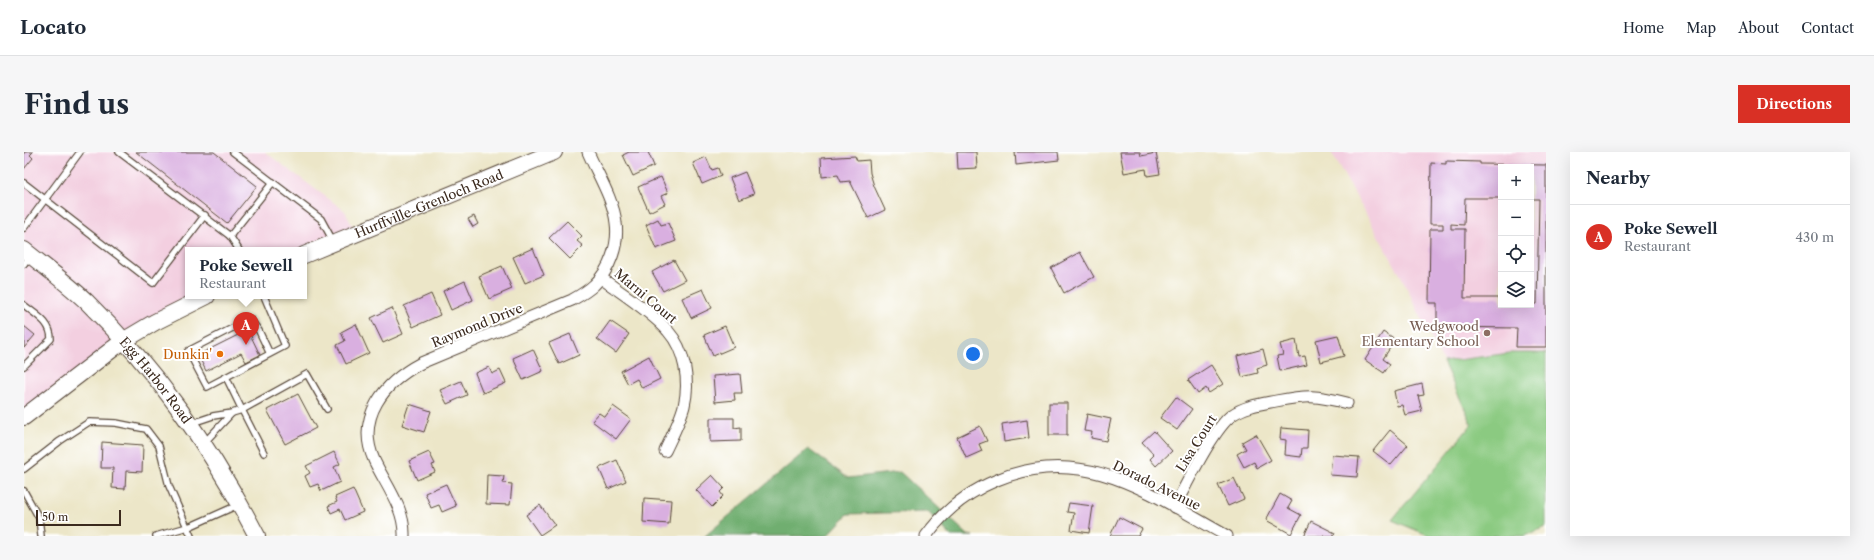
<!DOCTYPE html>
<html lang="en">
<head>
<meta charset="utf-8">
<style>
  body { margin:0; font-family:"Libre Caslon Text",serif; background:#f6f6f7; color:#1f2937 }
  .controls { position:absolute; right:12px; top:12px; display:grid; overflow:hidden; border-radius:0px; box-shadow:0 4px 16px #0002 }
  .controls button { width:36px; height:36px; display:grid; place-items:center; padding:0; border:0; border-bottom:1px solid #e0e1e3; background:#fff; color:#1f2937; font:20px sans-serif }
  .scale { position:absolute; left:12px; bottom:10px; width:85px; box-sizing:border-box; padding-left:4px; border:2px solid #3b2a1e; border-top:0; font-size:11px; line-height:14px; white-space:nowrap; color:#3b2a1e; -webkit-text-stroke:3px #fff; paint-order:stroke }
  .you { position:absolute; left:949px; top:202px; width:14px; height:14px; margin:-10px; border:3px solid #fff; border-radius:50%; background:#1a73e8; box-shadow:0 0 0 6px #1a73e833 }
  .badge { display:grid; place-items:center; width:26px; height:26px; border-radius:50%; background:#d93025; color:#fff; font-size:13px; font-weight:700 }
  .pin { position:absolute; translate:-50% -33px; filter:drop-shadow(0 1px 2px #0008) }
  .pin::after { content:''; position:absolute; top:21px; width:14px; height:12px; background:inherit; clip-path:polygon(0 0,100% 0,50% 100%) }
  .popup { position:absolute; left:161px; top:95px; width:122px; height:52px; box-sizing:border-box; display:grid; place-content:center; border-radius:0px; background:#fff; filter:drop-shadow(0 1px 3px #0005); font-size:13px; white-space:nowrap; color:#747a83 }
  .popup b { font-size:15px; color:#1f2937 }
  .popup::after { content:''; position:absolute; left:50%; top:100%; margin-left:-8px; border:8px solid transparent; border-top-color:#fff }
  .list { margin:0; padding:0; list-style:none }
  h2 { display:flex; justify-content:space-between; align-items:center; height:52px; margin:0; padding:0 16px; font-size:17px }
  h2 small { font-size:13px; font-weight:400; color:#747a83 }
  .list li { display:grid; grid-template-columns:26px 1fr auto; gap:12px; align-items:center; box-sizing:border-box; height:64px; padding:0 16px; border-top:1px solid #e0e1e3 }
  .list b { display:block; font-size:15px; white-space:nowrap }
  .list p { margin:0; font-size:13px; white-space:nowrap; color:#747a83 }
  .list em { font-size:13px; font-style:normal; color:#747a83 }
  .icon { flex:none; width:22px; height:22px; fill:none; stroke:currentColor; stroke-width:2; stroke-linecap:round; stroke-linejoin:round }
  .map { position:relative; flex:none; width:1522px; height:384px; overflow:hidden; border-radius:0px }
  header { display:flex; align-items:center; gap:24px; box-sizing:border-box; height:56px; padding:0 20px; background:#fff; border-bottom:1px solid #e0e1e3 }
  header strong { font-size:19px }
  nav { display:flex; gap:22px; margin-inline-start:auto; font-size:14px }
  .intro { display:flex; align-items:center; justify-content:space-between; box-sizing:border-box; height:96px; padding:0 24px }
  h1 { margin:0; font-size:28px }
  .button { padding:10px 18px; border-radius:0px; background:#d93025; color:#fff; font-size:14px; font-weight:700 }
  main { display:flex; gap:24px; padding:0 24px }
  aside { flex:1; background:#fff; border-radius:0px; box-shadow:0 4px 16px #0002 }
  .map>svg:first-child { display:block }
</style>
</head>
<body>
<header>
<strong>Locato</strong>
<nav><a>Home</a><a>Map</a><a>About</a><a>Contact</a></nav>
</header>
<div class="intro"><h1>Find us</h1><a class="button">Directions</a></div>
<main>
<div class="map">
<svg width="1522" height="384" viewBox="0 0 1522 384">
  <rect width="100%" height="100%" fill="#fff"/>
  <filter id="ink" filterUnits="userSpaceOnUse"><feTurbulence type="fractalNoise" baseFrequency=".025" numOctaves="2"/><feDisplacementMap in="SourceGraphic" scale="8" xChannelSelector="R" yChannelSelector="G"/><feConvolveMatrix kernelMatrix="1 2 1 2 8 2 1 2 1" color-interpolation-filters="sRGB"/></filter>
  <filter id="wash" filterUnits="userSpaceOnUse"><feTurbulence type="fractalNoise" baseFrequency=".012" numOctaves="4" result="noise"/><feDisplacementMap in="SourceGraphic" scale="16" xChannelSelector="R" yChannelSelector="G"/><feGaussianBlur stdDeviation="0.9" result="paint"/><feColorMatrix in="noise" values="0 0 0 0 0 0 0 0 0 0 0 0 0 0 0 0 0 1.4 0 .05"/><feComposite in="paint" operator="in"/></filter>
  <g filter="url(#wash)">
    <rect width="100%" height="100%" fill="#ece6c8"/>
    <!-- built -->
    <g fill="#f3cfe0" fill-rule="evenodd">
      <path d="M 0,0 L 241,0 L 321,59 L 332,82 L 280,98 L 164,98 L 164,144 L 183,144 L 131,170 L 0,265 Z"/>
      <path d="M 1307,0 L 1522,0 L 1522,375 L 1499,383 L 1419,210 L 1378,126 ZM 1477,15 L 1507,15 L 1507,153 L 1477,153 Z"/>
    </g>
    <!-- green -->
    <path fill="#8bca81" stroke="#637a50" d="M 1486,201 L 1522,201 L 1522,375 L 1500,384 L 1406,384 L 1368,368 L 1448,272 L 1419,210 Z"/>
    <!-- forest -->
    <path fill="#70ae6f" stroke="#566c46" d="M 784,297 L 824,326 L 876,320 L 944,383 L 949,384 L 927,384 L 904,360 L 824,362 L 803,384 L 681,384 Z"/>
    <g id="blocks">
      <!-- building -->
      <g fill="#d9afe0" fill-rule="evenodd">
        <path d="M 0,0 L 9,0 L 6,3 L 9,6 L 0,17 Z"/>
        <path d="M 112,0 L 190,0 L 233,34 L 203,71 Z"/>
        <path d="M 605,0 L 624,0 L 630,14 L 609,24 L 599,3 Z"/>
        <path d="M 933,0 L 952,0 L 953,16 L 934,17 Z"/>
        <path d="M 991,0 L 1034,0 L 1035,8 L 992,13 Z"/>
        <path d="M 1096,0 L 1116,0 L 1117,4 L 1132,1 L 1136,22 L 1123,24 L 1122,17 L 1100,21 Z"/>
        <path d="M 831,4 L 833,9 L 845,8 L 846,21 L 850,34 L 861,58 L 844,66 L 826,29 L 817,30 L 814,23 L 798,25 L 797,6 Z"/>
        <path d="M 682,5 L 688,18 L 694,16 L 697,24 L 678,32 L 669,11 Z"/>
        <path d="M 1422,9 L 1456,10 L 1456,12 L 1522,13 L 1522,195 L 1492,195 L 1493,176 L 1413,175 L 1413,151 L 1405,151 L 1406,77 L 1419,77 L 1419,72 L 1406,72 L 1407,11 L 1422,12 ZM 1477,15 L 1507,15 L 1507,47 L 1515,47 L 1513,152 L 1477,153 L 1477,146 L 1440,146 L 1441,77 L 1427,77 L 1427,72 L 1440,73 L 1441,46 L 1477,46 Z"/>
        <path d="M 721,20 L 730,42 L 715,48 L 706,26 Z"/>
        <path d="M 637,25 L 644,41 L 637,44 L 641,52 L 625,60 L 614,35 Z"/>
        <path d="M 450,64 L 454,72 L 449,75 L 444,67 Z"/>
        <path d="M 634,67 L 637,73 L 644,71 L 652,89 L 632,97 L 622,73 Z"/>
        <path d="M 543,69 L 558,84 L 553,89 L 559,94 L 546,107 L 525,86 Z"/>
        <path d="M 509,96 L 520,123 L 501,131 L 489,105 Z"/>
        <path d="M 1056,100 L 1070,125 L 1040,141 L 1027,116 Z"/>
        <path d="M 650,108 L 661,128 L 639,139 L 628,120 Z"/>
        <path d="M 478,114 L 488,137 L 465,147 L 455,124 Z"/>
        <path d="M 441,129 L 449,148 L 427,158 L 419,139 Z"/>
        <path d="M 679,137 L 688,156 L 667,166 L 658,146 Z"/>
        <path d="M 407,142 L 416,163 L 389,175 L 380,154 Z"/>
        <path d="M 368,156 L 379,182 L 359,191 L 347,166 Z"/>
        <path d="M 586,169 L 605,182 L 592,201 L 573,187 Z"/>
        <path d="M 332,172 L 345,201 L 322,212 L 313,193 L 321,189 L 317,180 Z"/>
        <path d="M 0,174 L 11,183 L 0,196 Z"/>
        <path d="M 701,174 L 710,195 L 689,204 L 680,183 Z"/>
        <path d="M 224,178 L 236,203 L 222,210 L 217,201 L 182,219 L 174,203 Z"/>
        <path d="M 1359,180 L 1371,188 L 1359,207 L 1366,212 L 1360,221 L 1341,208 Z"/>
        <path d="M 546,182 L 555,203 L 535,212 L 525,191 Z"/>
        <path d="M 1314,183 L 1320,204 L 1297,210 L 1292,188 Z"/>
        <path d="M 1272,188 L 1275,205 L 1281,204 L 1283,213 L 1256,219 L 1253,204 L 1259,203 L 1256,192 Z"/>
        <path d="M 509,197 L 519,219 L 499,228 L 489,206 Z"/>
        <path d="M 1239,197 L 1243,213 L 1233,216 L 1234,221 L 1218,225 L 1213,204 Z"/>
        <path d="M 625,204 L 636,227 L 618,236 L 613,227 L 604,232 L 597,219 Z"/>
        <path d="M 1187,213 L 1199,232 L 1185,241 L 1182,236 L 1174,242 L 1164,228 Z"/>
        <path d="M 465,215 L 468,222 L 476,218 L 482,231 L 459,241 L 451,221 Z"/>
        <path d="M 716,222 L 718,241 L 710,241 L 711,248 L 691,250 L 689,224 Z"/>
        <path d="M 437,229 L 443,243 L 423,252 L 416,238 Z"/>
        <path d="M 1398,232 L 1400,243 L 1394,244 L 1398,259 L 1381,263 L 1378,253 L 1373,254 L 1370,239 Z"/>
        <path d="M 274,242 L 292,276 L 261,292 L 243,258 Z"/>
        <path d="M 1152,245 L 1168,257 L 1153,278 L 1136,266 Z"/>
        <rect x="1025" y="251" width="18" height="32"/>
        <path d="M 385,252 L 407,259 L 400,280 L 378,273 Z"/>
        <path d="M 589,254 L 607,267 L 592,287 L 568,269 L 575,261 L 581,265 Z"/>
        <path d="M 1063,262 L 1087,267 L 1082,289 L 1067,286 L 1068,280 L 1060,279 Z"/>
        <path d="M 686,266 L 710,266 L 710,276 L 717,275 L 717,289 L 686,290 Z"/>
        <path d="M 1003,268 L 1005,286 L 980,290 L 978,272 Z"/>
        <path d="M 956,274 L 963,289 L 955,292 L 958,299 L 942,306 L 933,285 Z"/>
        <path d="M 1257,276 L 1284,278 L 1283,296 L 1278,296 L 1277,305 L 1261,303 L 1262,288 L 1256,287 Z"/>
        <path d="M 1366,278 L 1384,293 L 1367,313 L 1349,299 Z"/>
        <path d="M 1130,279 L 1148,299 L 1132,314 L 1126,307 L 1130,303 L 1118,290 Z"/>
        <path d="M 1232,282 L 1247,308 L 1233,316 L 1230,310 L 1220,315 L 1213,302 L 1222,297 L 1218,290 Z"/>
        <path d="M 78,290 L 119,293 L 118,320 L 102,319 L 101,337 L 88,336 L 89,316 L 77,316 Z"/>
        <path d="M 310,300 L 316,312 L 310,315 L 316,330 L 297,339 L 294,332 L 286,335 L 281,324 L 286,321 L 282,314 Z"/>
        <path d="M 405,300 L 411,312 L 408,313 L 411,320 L 393,328 L 385,309 Z"/>
        <path d="M 1308,303 L 1335,305 L 1333,325 L 1306,323 Z"/>
        <path d="M 593,308 L 602,329 L 584,337 L 575,316 Z"/>
        <path d="M 463,323 L 480,324 L 479,331 L 488,332 L 486,353 L 462,352 Z"/>
        <path d="M 688,323 L 700,336 L 696,340 L 699,344 L 688,355 L 672,338 Z"/>
        <path d="M 1210,326 L 1220,347 L 1204,354 L 1194,333 Z"/>
        <path d="M 422,332 L 432,354 L 418,360 L 415,353 L 407,356 L 401,341 Z"/>
        <path d="M 329,337 L 339,360 L 321,368 L 316,357 L 307,361 L 304,354 L 313,350 L 311,345 Z"/>
        <path d="M 1256,342 L 1268,349 L 1264,356 L 1277,363 L 1267,382 L 1242,368 Z"/>
        <path d="M 620,346 L 647,348 L 645,372 L 619,370 Z"/>
        <path d="M 1045,351 L 1069,354 L 1065,381 L 1047,378 L 1050,361 L 1043,360 Z"/>
        <path d="M 516,353 L 531,373 L 516,383 L 502,363 Z"/>
        <path d="M 1095,365 L 1118,377 L 1114,384 L 1086,384 Z"/>
        <path d="M 1287,369 L 1311,381 L 1309,384 L 1280,384 Z"/>
      </g>
    </g>
  </g>
  <g filter="url(#ink)">
    <use href="#blocks" fill-opacity="0" stroke="#564638" stroke-width="1"/>
    <g fill="none" stroke-linecap="round" stroke-linejoin="round">
      <!-- service casing -->
      <g stroke="#564638" stroke-width="8">
        <g id="service">
          <path d="M 95,0 L 206,84 L 215,98"/>
          <path d="M 209,0 L 297,67 L 309,89"/>
          <path d="M 0,31 L 129,131 L 181,63"/>
          <path d="M 0,76 L 56,0"/>
          <path d="M 206,84 L 249,30"/>
          <path d="M 0,112 L 6,103"/>
          <path d="M 240,144 L 261,194 L 183,235 L 164,199 L 226,167 L 235,179 L 246,202"/>
          <path d="M 0,153 C 12,163 27,170 27,187 L 0,214"/>
          <path d="M 202,225 L 218,258 L 283,222 L 303,257"/>
          <path d="M 208,261 L 218,258 L 240,301"/>
          <path d="M 168,271 L 189,264 L 208,261 L 180,291"/>
          <path d="M 0,317 L 36,289 L 65,270 L 92,271 L 122,277 L 135,294 L 145,334 L 167,384"/>
          <path d="M 0,339 L 15,366 L 17,384"/>
          <path d="M 132,384 L 167,374 L 214,353"/>
        </g>
      </g>
      <!-- minor casing -->
      <g stroke="#564638" stroke-width="13">
        <g id="minor">
          <path d="M 577,126 C 596,140 629,161 644,179 C 661,198 666,229 660,254 C 656,269 648,284 641,299"/>
          <path d="M 1150,355 C 1163,332 1189,277 1208,263 C 1221,254 1237,252 1252,249 C 1284,243 1291,243 1323,251"/>
          <path d="M 380,384 C 381,356 361,332 350,308 C 331,265 361,230 397,211 L 548,148 C 555,144 564,139 570,133 C 586,118 595,92 592,71 C 590,49 573,21 564,0"/>
          <path d="M 902,384 C 920,359 944,340 973,328 C 1061,291 1128,343 1203,384"/>
        </g>
      </g>
      <!-- secondary casing -->
      <g stroke="#564638" stroke-width="18">
        <g id="secondary">
          <path id="s1" d="M 0,98 C 21,115 43,131 63,150 C 135,221 186,294 233,384"/>
          <path id="s2" d="M 280,103 L 530,0"/>
          <path d="M 0,265 L 99,189 L 131,170 L 183,144"/>
        </g>
      </g>
      <!-- service -->
      <use href="#service" stroke="#fff" stroke-width="5.5"/>
      <!-- minor -->
      <use href="#minor" stroke="#fff" stroke-width="11"/>
      <!-- secondary -->
      <use href="#secondary" stroke="#fff" stroke-width="16"/>
    </g>
  </g>
  <!-- markers -->
  <circle fill="#8d6e63" stroke="#fff" stroke-width="1.5" cx="1463" cy="181" r="4"/>
  <circle fill="#e8710a" stroke="#fff" stroke-width="1.5" cx="196" cy="202" r="4"/>
  <g text-anchor="middle" dominant-baseline="central" stroke-width="4" stroke-linejoin="round" paint-order="stroke">
    <!-- street labels -->
    <g font-size="13" fill="#3b2a1e" stroke="#fff">
      <text stroke="none"><textPath href="#s2" startOffset="135">Hurffville-Grenloch Road</textPath></text>
      <text transform="translate(622 144) rotate(40)">Marni Court</text>
      <text transform="translate(453 173) rotate(-22)">Raymond Drive</text>
      <text stroke="none"><textPath href="#s1" startOffset="186">Egg Harbor Road</textPath></text>
      <text transform="translate(1172 291) rotate(-58)">Lisa Court</text>
      <text transform="translate(1133 333) rotate(26)">Dorado Avenue</text>
    </g>
    <!-- education labels -->
    <g font-size="13" fill="#785e54" stroke="#fff" text-anchor="end">
      <text x="1455" y="174">Wedgwood<tspan x="1455" dy="15">Elementary School</tspan></text>
    </g>
    <!-- food labels -->
    <g font-size="13" fill="#c56008" stroke="#fff" text-anchor="end">
      <text x="188" y="202">Dunkin'</text>
    </g>
  </g>
</svg>
<div class="controls">
<button>+</button>
<button>−</button>
<button><svg class="icon" aria-label="locate" viewBox="0 0 24 24"><circle cx="12" cy="12" r="6"/><path d="M12 2v4M12 18v4M2 12h4M18 12h4"/></svg></button>
<button><svg class="icon" aria-label="layers" viewBox="0 0 24 24"><path d="M12 4l9 5-9 5-9-5zM3 14l9 5 9-5"/></svg></button>
</div>
<div class="scale">50 m</div>
<div class="you"></div>
<div class="pin badge" style="left:222px;top:193px">A</div>
<div class="popup"><b>Poke Sewell</b>Restaurant</div>
</div>
<aside>
<h2>Nearby<small></small></h2>
<ul class="list">
<li><span class="badge">A</span><div><b>Poke Sewell</b><p>Restaurant</p></div><em>430 m</em></li>
</ul>
</aside>
</main>
</body>
</html>
